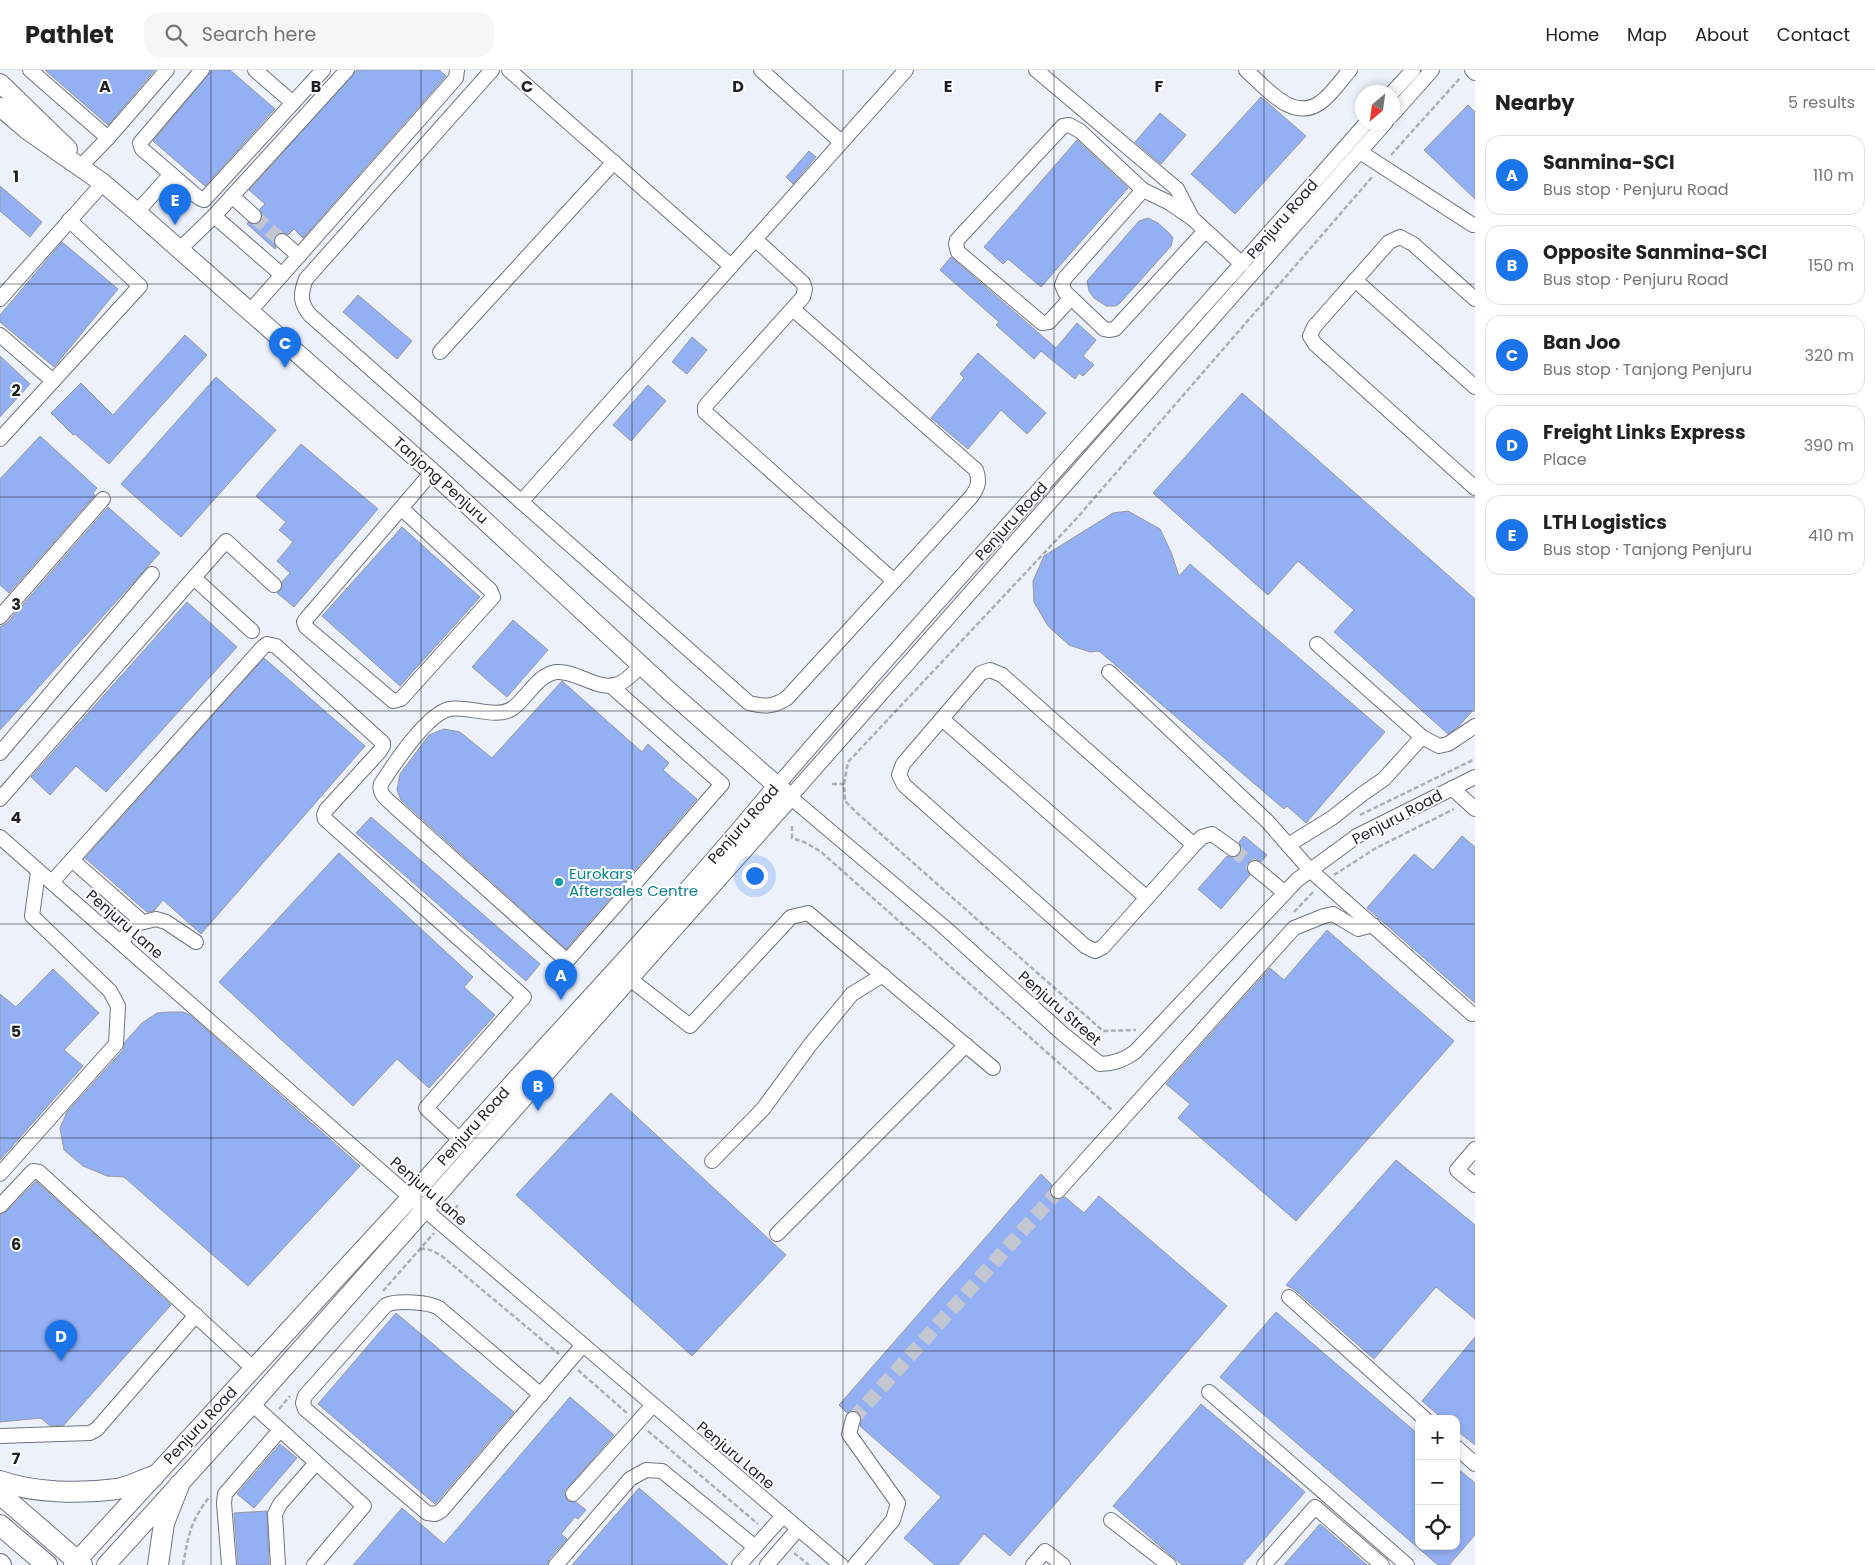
<!DOCTYPE html>
<html lang="en">
<head>
<meta charset="utf-8">
<style>
  body { margin:0; font-family:Poppins,sans-serif; background:#f6f6f6; color:#222 }
  .controls { position:absolute; right:15px; bottom:15px; display:grid; overflow:hidden; border-radius:10px; box-shadow:0 2px 8px #0003 }
  .controls button { width:45px; height:45px; display:grid; place-items:center; padding:0; border:0; border-bottom:1px solid #e0e0e0; background:#fff; color:#222; font:25px sans-serif }
  .compass { position:absolute; left:1355px; top:15px; width:45px; height:45px; border-radius:50%; background:#fff; box-shadow:0 2px 8px #0003; rotate:209deg }
  .you { position:absolute; left:754px; top:805px; width:18px; height:18px; margin:-12px; border:4px solid #fff; border-radius:50%; background:#1a73e8; box-shadow:0 0 0 8px #1a73e833 }
  .badge { display:grid; place-items:center; width:32px; height:32px; border-radius:50%; background:#1a73e8; color:#fff; font-size:16px; font-weight:700 }
  .pin { position:absolute; translate:-50% -41px; filter:drop-shadow(0 1px 2px #0008) }
  .pin::after { content:''; position:absolute; top:26px; width:18px; height:15px; background:inherit; clip-path:polygon(0 0,100% 0,50% 100%) }
  .list { margin:0; padding:0; list-style:none }
  h2 { display:flex; justify-content:space-between; align-items:center; height:65px; margin:0; padding:0 20px; font-size:21px }
  h2 small { font-size:16px; font-weight:400; color:#767676 }
  .list li { display:grid; grid-template-columns:32px 1fr auto; gap:15px; align-items:center; box-sizing:border-box; height:80px; margin:0 10px 10px; padding:0 10px; border:1px solid #e0e0e0; border-radius:15px }
  .list b { display:block; font-size:19px; white-space:nowrap }
  .list p { margin:0; font-size:16px; white-space:nowrap; color:#767676 }
  .list em { font-size:16px; font-style:normal; color:#767676 }
  .icon { flex:none; width:28px; height:28px; fill:none; stroke:currentColor; stroke-width:2; stroke-linecap:round; stroke-linejoin:round }
  .map { position:relative; flex:none; width:1475px; height:1495px; overflow:hidden }
  header { display:flex; align-items:center; gap:30px; box-sizing:border-box; height:70px; padding:0 25px; background:#fff; border-bottom:1px solid #e0e0e0 }
  header strong { font-size:24px }
  nav { display:flex; gap:28px; margin-inline-start:auto; font-size:18px }
  .search { width:350px; height:45px; background:#f6f6f6; display:flex; align-items:center; gap:12px; box-sizing:border-box; padding:0 18px; border-radius:15px; color:#767676; font-size:19px }
  main { display:flex }
  aside { flex:1; background:#fff }
  .map>svg:first-child { display:block }
</style>
</head>
<body>
<header>
<strong>Pathlet</strong>
<div class="search"><svg class="icon" aria-label="search" viewBox="0 0 24 24"><circle cx="10" cy="10" r="6"/><path d="M15 15l6 6"/></svg>Search here</div>
<nav><a>Home</a><a>Map</a><a>About</a><a>Contact</a></nav>
</header>
<main>
<div class="map">
<svg width="1475" height="1495" viewBox="0 0 1475 1495">
  <rect width="100%" height="100%" fill="#ecf1fc"/>
  <!-- building -->
  <g fill="#94b0f5" stroke="#9599a3">
    <path d="M 45,0 L 155,0 L 108,55 Z"/>
    <path d="M 212,0 L 230,0 L 275,39 L 205,116 L 153,71 Z"/>
    <path d="M 357,0 L 439,0 L 446,6 L 303,168 L 294,159 L 288,165 L 283,162 L 279,163 L 274,169 L 274,173 L 276,178 L 275,179 L 247,154 L 248,152 L 256,154 L 260,152 L 263,147 L 260,139 L 265,134 L 249,120 Z"/>
    <path d="M 1261,27 L 1306,66 L 1235,144 L 1191,104 Z"/>
    <path d="M 1468,35 L 1475,42 L 1475,129 L 1424,80 Z"/>
    <path d="M 1160,43 L 1186,65 L 1161,94 L 1135,72 Z"/>
    <path d="M 1077,70 L 1128,118 L 1041,217 L 1008,189 L 1003,194 L 984,177 Z"/>
    <path d="M 809,81 L 816,87 L 793,114 L 786,107 Z"/>
    <path d="M 0,116 L 42,152 L 30,167 L 0,141 Z"/>
    <path d="M 1148,148 L 1158,153 L 1170,164 L 1173,168 L 1171,176 L 1120,233 L 1116,236 L 1106,236 L 1094,228 L 1089,221 L 1087,211 L 1139,151 Z"/>
    <path d="M 62,172 L 118,219 L 54,297 L 0,252 L 0,245 Z"/>
    <path d="M 951,187 L 1056,278 L 1077,253 L 1096,270 L 1083,286 L 1094,295 L 1083,306 L 1079,303 L 1075,309 L 1041,281 L 1034,289 L 996,255 L 999,252 L 940,200 Z"/>
    <path d="M 358,225 L 412,271 L 397,289 L 343,242 Z"/>
    <path d="M 185,265 L 207,285 L 109,394 L 75,364 L 73,365 L 51,343 L 81,313 L 113,345 Z"/>
    <path d="M 692,267 L 707,280 L 687,304 L 672,292 Z"/>
    <path d="M 978,283 L 1046,343 L 1027,364 L 1001,340 L 968,379 L 931,348 L 964,308 L 960,304 Z"/>
    <path d="M 0,286 L 30,314 L 0,347 Z"/>
    <path d="M 216,307 L 276,360 L 181,467 L 121,414 Z"/>
    <path d="M 648,315 L 666,331 L 631,371 L 613,355 Z"/>
    <path d="M 1242,323 L 1475,529 L 1475,638 L 1458,657 L 1448,664 L 1334,562 L 1354,540 L 1298,491 L 1268,525 L 1153,423 Z"/>
    <path d="M 40,366 L 97,418 L 93,423 L 95,425 L 9,523 L 0,515 L 0,409 Z"/>
    <path d="M 301,374 L 378,439 L 294,537 L 277,523 L 282,517 L 282,512 L 290,503 L 277,491 L 293,472 L 279,460 L 286,452 L 256,426 Z"/>
    <path d="M 108,437 L 160,483 L 0,660 L 0,557 L 7,553 Z"/>
    <path d="M 1128,441 L 1160,459 L 1171,482 L 1179,506 L 1190,494 L 1385,662 L 1306,753 L 1287,736 L 1284,739 L 1099,581 L 1090,582 L 1069,575 L 1048,556 L 1034,532 L 1033,511 L 1044,486 L 1113,443 Z"/>
    <path d="M 402,457 L 480,527 L 400,616 L 322,546 Z"/>
    <path d="M 187,532 L 237,577 L 106,722 L 76,696 L 50,725 L 31,707 Z"/>
    <path d="M 513,550 L 548,580 L 507,627 L 472,597 Z"/>
    <path d="M 264,588 L 365,676 L 201,864 L 163,830 L 154,841 L 147,842 L 85,788 Z"/>
    <path d="M 562,611 L 642,682 L 648,674 L 669,693 L 663,700 L 697,729 L 566,879 L 401,730 L 397,720 L 400,704 L 429,665 L 444,659 L 460,662 L 492,688 Z"/>
    <path d="M 371,747 L 540,894 L 526,911 L 356,763 Z"/>
    <path d="M 1244,766 L 1267,785 L 1261,792 L 1256,789 L 1249,792 L 1246,797 L 1250,805 L 1221,839 L 1198,819 L 1227,786 L 1233,788 L 1240,784 L 1242,779 L 1239,772 Z"/>
    <path d="M 1462,766 L 1475,777 L 1475,933 L 1367,838 L 1414,784 L 1433,800 Z"/>
    <path d="M 339,783 L 473,907 L 464,917 L 495,945 L 429,1018 L 397,989 L 353,1036 L 219,912 Z"/>
    <path d="M 1327,860 L 1454,971 L 1296,1151 L 1178,1048 L 1190,1034 L 1166,1014 L 1270,898 L 1284,910 Z"/>
    <path d="M 53,899 L 99,943 L 64,980 L 83,996 L 0,1090 L 0,924 L 16,937 Z"/>
    <path d="M 170,942 L 183,942 L 190,945 L 360,1096 L 248,1216 L 124,1107 L 107,1106 L 83,1096 L 64,1080 L 60,1058 L 67,1042 L 123,980 L 125,972 L 142,953 L 157,943 Z"/>
    <path d="M 611,1023 L 786,1185 L 692,1286 L 516,1125 Z"/>
    <path d="M 1396,1090 L 1475,1155 L 1475,1249 L 1436,1217 L 1374,1289 L 1295,1220 L 1286,1215 Z"/>
    <path d="M 1041,1104 L 1052,1115 L 1049,1120 L 1052,1127 L 1057,1130 L 1065,1127 L 1084,1143 L 1099,1126 L 1227,1236 L 1010,1486 L 984,1464 L 958,1495 L 935,1495 L 904,1468 L 941,1427 L 860,1356 L 862,1347 L 859,1343 L 851,1340 L 847,1343 L 839,1335 Z"/>
    <path d="M 36,1111 L 171,1235 L 64,1355 L 50,1356 L 41,1348 L 0,1352 L 0,1145 L 6,1142 Z"/>
    <path d="M 1276,1242 L 1419,1365 L 1419,1476 L 1456,1476 L 1456,1397 L 1475,1413 L 1475,1465 L 1449,1495 L 1438,1495 L 1220,1307 Z"/>
    <path d="M 396,1243 L 514,1342 L 435,1434 L 318,1334 Z"/>
    <path d="M 1475,1267 L 1475,1375 L 1456,1360 L 1456,1349 L 1443,1349 L 1422,1331 Z"/>
    <path d="M 570,1327 L 614,1365 L 564,1422 L 568,1431 L 576,1432 L 586,1440 L 578,1449 L 575,1447 L 561,1464 L 567,1469 L 549,1489 L 547,1495 L 353,1495 L 402,1438 L 444,1474 Z"/>
    <path d="M 1201,1334 L 1305,1422 L 1242,1495 L 1182,1495 L 1113,1436 Z"/>
    <path d="M 280,1374 L 297,1388 L 254,1438 L 237,1424 Z"/>
    <path d="M 639,1418 L 728,1495 L 572,1495 Z"/>
    <path d="M 267,1441 L 269,1495 L 238,1495 L 234,1443 Z"/>
    <path d="M 1320,1454 L 1367,1495 L 1284,1495 Z"/>
  </g>
  <g fill="none" stroke-linecap="round" stroke-linejoin="round">
    <!-- minor-tunnel -->
    <g stroke="#c3c7d1" stroke-width="14" stroke-dasharray="14 7" stroke-linecap="butt">
      <path d="M 254,146 L 282,171"/>
      <path d="M 1233,779 L 1255,798"/>
      <path d="M 853,1349 L 1058,1121"/>
    </g>
    <!-- minor casing -->
    <g stroke="#70747e" stroke-width="16">
      <g id="minor">
        <path d="M 30,0 L 108,68"/>
        <path d="M 202,0 L 140,73 L 142,79 L 199,128 L 204,130 L 323,0"/>
        <path d="M 255,0 L 293,33"/>
        <path d="M 492,0 L 306,209 C 300,224 300,233 310,245 L 749,633 C 765,637 773,637 787,628 L 971,427 C 978,418 980,411 976,400 L 794,240"/>
        <path d="M 509,0 L 731,196"/>
        <path d="M 761,0 L 841,72"/>
        <path d="M 1036,0 L 1177,119 L 1191,146"/>
        <path d="M 1246,0 C 1266,18 1293,53 1321,32 C 1332,24 1341,10 1350,0"/>
        <path d="M 1472,0 L 1475,3"/>
        <path d="M 1392,23 L 1413,0"/>
        <path d="M 1392,45 L 1432,0"/>
        <path d="M 1386,52 L 790,727 L 943,856 L 1063,964 L 1100,994 C 1114,994 1124,990 1135,982 L 1297,810 L 1357,766 L 1475,707"/>
        <path d="M 1360,82 L 1473,155"/>
        <path d="M 79,98 L 108,68 L 167,0"/>
        <path d="M 1143,120 L 1065,208 L 1062,215 L 1065,222 L 1104,259 L 1110,260 L 1115,259 L 1205,161"/>
        <path d="M 232,126 L 254,146"/>
        <path d="M 137,142 L 171,104"/>
        <path d="M 214,146 L 282,205"/>
        <path d="M 755,169 L 803,213 L 805,219 L 803,227 L 708,333 L 705,337 L 705,342 L 894,511"/>
        <path d="M 282,171 L 299,186"/>
        <path d="M 180,179 L 214,146 L 347,0"/>
        <path d="M 1355,210 L 1475,317"/>
        <path d="M 1071,228 L 1049,252 L 1042,253 L 958,182 L 956,174 L 957,170 L 1063,56 L 1069,55 L 1080,61 L 1143,120 L 1168,132 L 1193,149 L 1242,194"/>
        <path d="M 0,229 L 103,113"/>
        <path d="M 1475,229 L 1413,174 L 1400,167 L 1389,172 L 1314,257 L 1310,266 L 1315,274 L 1475,418"/>
        <path d="M 250,241 L 456,8 L 457,0"/>
        <path d="M 0,265 L 53,311"/>
        <path d="M 440,282 L 614,92"/>
        <path d="M 0,369 L 140,216 L 69,150"/>
        <path d="M 521,432 L 906,0"/>
        <path d="M 401,438 L 490,520 L 493,527 L 401,629 L 393,631 L 306,557 L 304,552 L 307,548 L 432,402"/>
        <path d="M 194,508 L 252,561"/>
        <path d="M 0,547 L 103,429"/>
        <path d="M 1317,574 L 1422,667 L 1439,676 L 1448,674 L 1475,656"/>
        <path d="M 1109,602 L 1268,752 L 1310,800 L 1472,944"/>
        <path d="M 611,616 L 722,714 L 567,891 L 394,736 C 387,729 378,724 381,714 C 394,694 426,645 449,639 C 467,635 497,650 513,638 C 527,628 537,605 556,602 C 577,600 598,622 618,614 C 627,611 635,601 642,595"/>
        <path d="M 942,649 L 1147,828"/>
        <path d="M 0,683 L 152,504"/>
        <path d="M 777,716 C 970,492 1172,275 1367,52"/>
        <path d="M 1452,718 L 1475,739"/>
        <path d="M 0,729 L 226,471 L 274,515"/>
        <path d="M 0,767 L 424,1139 L 841,1495"/>
        <path d="M 1194,775 L 1002,605 L 990,600 L 981,603 L 903,694 L 899,705 L 904,715 L 1085,876 L 1095,881 L 1103,877 L 1194,775 L 1202,767 L 1212,764 L 1233,779"/>
        <path d="M 1288,775 L 1332,748 L 1361,725 L 1384,709 L 1422,667"/>
        <path d="M 72,790 L 138,848 L 136,854 L 121,872"/>
        <path d="M 1255,798 L 1285,823"/>
        <path d="M 52,812 L 263,577 L 267,574 L 276,576 L 383,673 L 383,676 L 380,681 L 326,740 L 324,745 L 325,749 L 524,927 L 426,1038 L 460,1070"/>
        <path d="M 136,854 L 156,849 L 166,852 L 196,872"/>
        <path d="M 630,909 L 690,956 L 791,847 L 808,843 L 993,998"/>
        <path d="M 1475,1079 L 1457,1100 L 1475,1115"/>
        <path d="M 712,1091 L 763,1039 L 810,975 L 852,924 L 883,905"/>
        <path d="M 0,1104 L 116,974 L 118,936 L 110,921 L 32,846 L 38,802"/>
        <path d="M 1058,1121 L 1294,858 L 1324,846 L 1333,844 L 1358,859 L 1373,855"/>
        <path d="M 0,1136 L 33,1101 L 39,1102 L 253,1298"/>
        <path d="M 777,1164 L 966,975"/>
        <path d="M 1289,1227 L 1425,1349"/>
        <path d="M 1209,1322 L 1407,1495"/>
        <path d="M 541,1325 L 439,1238 C 429,1232 397,1230 386,1235 L 305,1326 L 303,1333 L 305,1339 L 427,1443 L 435,1444 L 441,1441 L 583,1275"/>
        <path d="M 252,1334 L 364,1436 L 314,1495"/>
        <path d="M 853,1349 L 849,1364 L 898,1433 L 893,1450 L 855,1495"/>
        <path d="M 0,1366 L 90,1363 L 97,1359 L 196,1245"/>
        <path d="M 1456,1377 L 1475,1394"/>
        <path d="M 573,1424 L 653,1335"/>
        <path d="M 1111,1450 L 1169,1495"/>
        <path d="M 229,1495 L 224,1433 L 225,1424 L 280,1360"/>
        <path d="M 278,1495 L 275,1444 L 280,1434 L 316,1393"/>
        <path d="M 556,1495 L 630,1409 L 646,1400 L 662,1401 L 755,1477"/>
        <path d="M 739,1495 L 783,1446"/>
        <path d="M 767,1495 L 798,1459"/>
        <path d="M 1033,1495 L 1045,1481 L 1063,1495"/>
        <path d="M 1264,1495 L 1315,1437 L 1382,1495"/>
      </g>
    </g>
    <!-- major casing -->
    <g stroke="#70747e" stroke-width="20">
      <g id="major">
        <path d="M 0,13 L 68,79"/>
        <path d="M 0,37 L 27,60 L 103,113 L 137,142 L 432,402 L 670,622 L 790,727 L 252,1334 L 106,1495"/>
        <path d="M 73,1495 L 411,1127 C 531,989 660,858 777,716"/>
      </g>
    </g>
    <!-- highway casing -->
    <g stroke="#70747e" stroke-width="22">
      <g id="highway">
        <path d="M 0,1411 C 33,1423 81,1424 117,1419 C 129,1417 142,1410 154,1406"/>
        <path d="M 0,1424 L 82,1495"/>
        <path d="M 0,1455 L 47,1495"/>
        <path d="M 0,1494 L 1,1495"/>
        <path d="M 158,1495 L 164,1453 L 179,1415"/>
      </g>
    </g>
    <!-- path -->
    <g stroke="#abafb8" stroke-width="2.5" stroke-dasharray="5 2.5" stroke-linecap="butt">
      <path d="M 1391,85 L 1461,7"/>
      <path d="M 832,714 L 844,714 L 845,731 L 857,743 L 1103,961 L 1136,960"/>
      <path d="M 844,714 L 848,692 L 1077,448 L 1373,106"/>
      <path d="M 1360,745 L 1475,689"/>
      <path d="M 792,756 L 792,768 L 804,772 L 820,781 L 1113,1041"/>
      <path d="M 1334,805 L 1376,778 L 1454,739"/>
      <path d="M 1294,842 L 1314,821"/>
      <path d="M 450,1144 L 458,1135"/>
      <path d="M 420,1179 C 429,1178 435,1182 443,1187 L 559,1284"/>
      <path d="M 383,1221 L 434,1163"/>
      <path d="M 578,1300 L 628,1344"/>
      <path d="M 279,1339 L 290,1326"/>
      <path d="M 648,1361 L 758,1454"/>
      <path d="M 794,1483 L 809,1495"/>
      <path d="M 183,1495 C 189,1463 190,1452 210,1426"/>
    </g>
    <!-- minor -->
    <use href="#minor" stroke="#fff" stroke-width="14"/>
    <!-- major -->
    <use href="#major" stroke="#fff" stroke-width="18"/>
    <!-- highway -->
    <use href="#highway" stroke="#fff" stroke-width="20"/>
  </g>
  <!-- grid -->
  <path fill="none" stroke="#1e2024" stroke-width="1" stroke-opacity="0.55" d="M 211,0 L 211,1495M 421,0 L 421,1495M 632,0 L 632,1495M 843,0 L 843,1495M 1054,0 L 1054,1495M 1264,0 L 1264,1495M 0,214 L 1475,214M 0,427 L 1475,427M 0,641 L 1475,641M 0,854 L 1475,854M 0,1068 L 1475,1068M 0,1281 L 1475,1281"/>
  <!-- markers -->
  <circle fill="#0f9aa8" stroke="#fefefe" stroke-width="2" cx="559" cy="812" r="5"/>
  <g text-anchor="middle" dominant-baseline="central" stroke-width="4" stroke-linejoin="round" paint-order="stroke">
    <!-- street labels -->
    <g font-size="15" fill="#1e2024" stroke="#fefefe">
      <text transform="translate(1282 149) rotate(-49)">Penjuru Road</text>
      <text transform="translate(441 410) rotate(42)">Tanjong Penjuru</text>
      <text transform="translate(1011 451) rotate(-48)">Penjuru Road</text>
      <text transform="translate(1397 747) rotate(-28)">Penjuru Road</text>
      <text transform="translate(743 754) rotate(-49)">Penjuru Road</text>
      <text transform="translate(125 854) rotate(41)">Penjuru Lane</text>
      <text transform="translate(1060 938) rotate(41)">Penjuru Street</text>
      <text transform="translate(473 1056) rotate(-48)">Penjuru Road</text>
      <text transform="translate(429 1121) rotate(41)">Penjuru Lane</text>
      <text transform="translate(200 1355) rotate(-47)">Penjuru Road</text>
      <text transform="translate(736 1385) rotate(40)">Penjuru Lane</text>
    </g>
    <!-- culture labels -->
    <g font-size="15" fill="#0d838f" stroke="#fefefe" text-anchor="start">
      <text x="569" y="803">Eurokars<tspan x="569" dy="17">Aftersales Centre</tspan></text>
    </g>
  </g>
  <g font-size="16" text-anchor="middle" font-weight="bold" fill="#1e2024" stroke="#fefefe" stroke-width="4" stroke-linejoin="round" paint-order="stroke">
    <text x="105" y="22">A</text>
    <text x="316" y="22">B</text>
    <text x="527" y="22">C</text>
    <text x="738" y="22">D</text>
    <text x="948" y="22">E</text>
    <text x="1159" y="22">F</text>
    <text x="16" y="112">1</text>
    <text x="16" y="326">2</text>
    <text x="16" y="540">3</text>
    <text x="16" y="753">4</text>
    <text x="16" y="967">5</text>
    <text x="16" y="1180">6</text>
    <text x="16" y="1394">7</text>
  </g>
</svg>
<div class="controls">
<button>+</button>
<button>−</button>
<button><svg class="icon" aria-label="locate" viewBox="0 0 24 24"><circle cx="12" cy="12" r="6"/><path d="M12 2v4M12 18v4M2 12h4M18 12h4"/></svg></button>
</div>
<svg class="compass" viewBox="-18 -18 36 36"><path d="M0-13l5 13h-10z" fill="#e53935"/><path d="M0 13l5-13h-10z" fill="#767676"/></svg>
<div class="you"></div>
<div class="pin badge" style="left:561px;top:930px">A</div>
<div class="pin badge" style="left:538px;top:1041px">B</div>
<div class="pin badge" style="left:285px;top:298px">C</div>
<div class="pin badge" style="left:61px;top:1291px">D</div>
<div class="pin badge" style="left:175px;top:155px">E</div>
</div>
<aside>
<h2>Nearby<small>5 results</small></h2>
<ul class="list">
<li><span class="badge">A</span><div><b>Sanmina-SCI</b><p>Bus stop · Penjuru Road</p></div><em>110 m</em></li>
<li><span class="badge">B</span><div><b>Opposite Sanmina-SCI</b><p>Bus stop · Penjuru Road</p></div><em>150 m</em></li>
<li><span class="badge">C</span><div><b>Ban Joo</b><p>Bus stop · Tanjong Penjuru</p></div><em>320 m</em></li>
<li><span class="badge">D</span><div><b>Freight Links Express</b><p>Place</p></div><em>390 m</em></li>
<li><span class="badge">E</span><div><b>LTH Logistics</b><p>Bus stop · Tanjong Penjuru</p></div><em>410 m</em></li>
</ul>
</aside>
</main>
</body>
</html>
